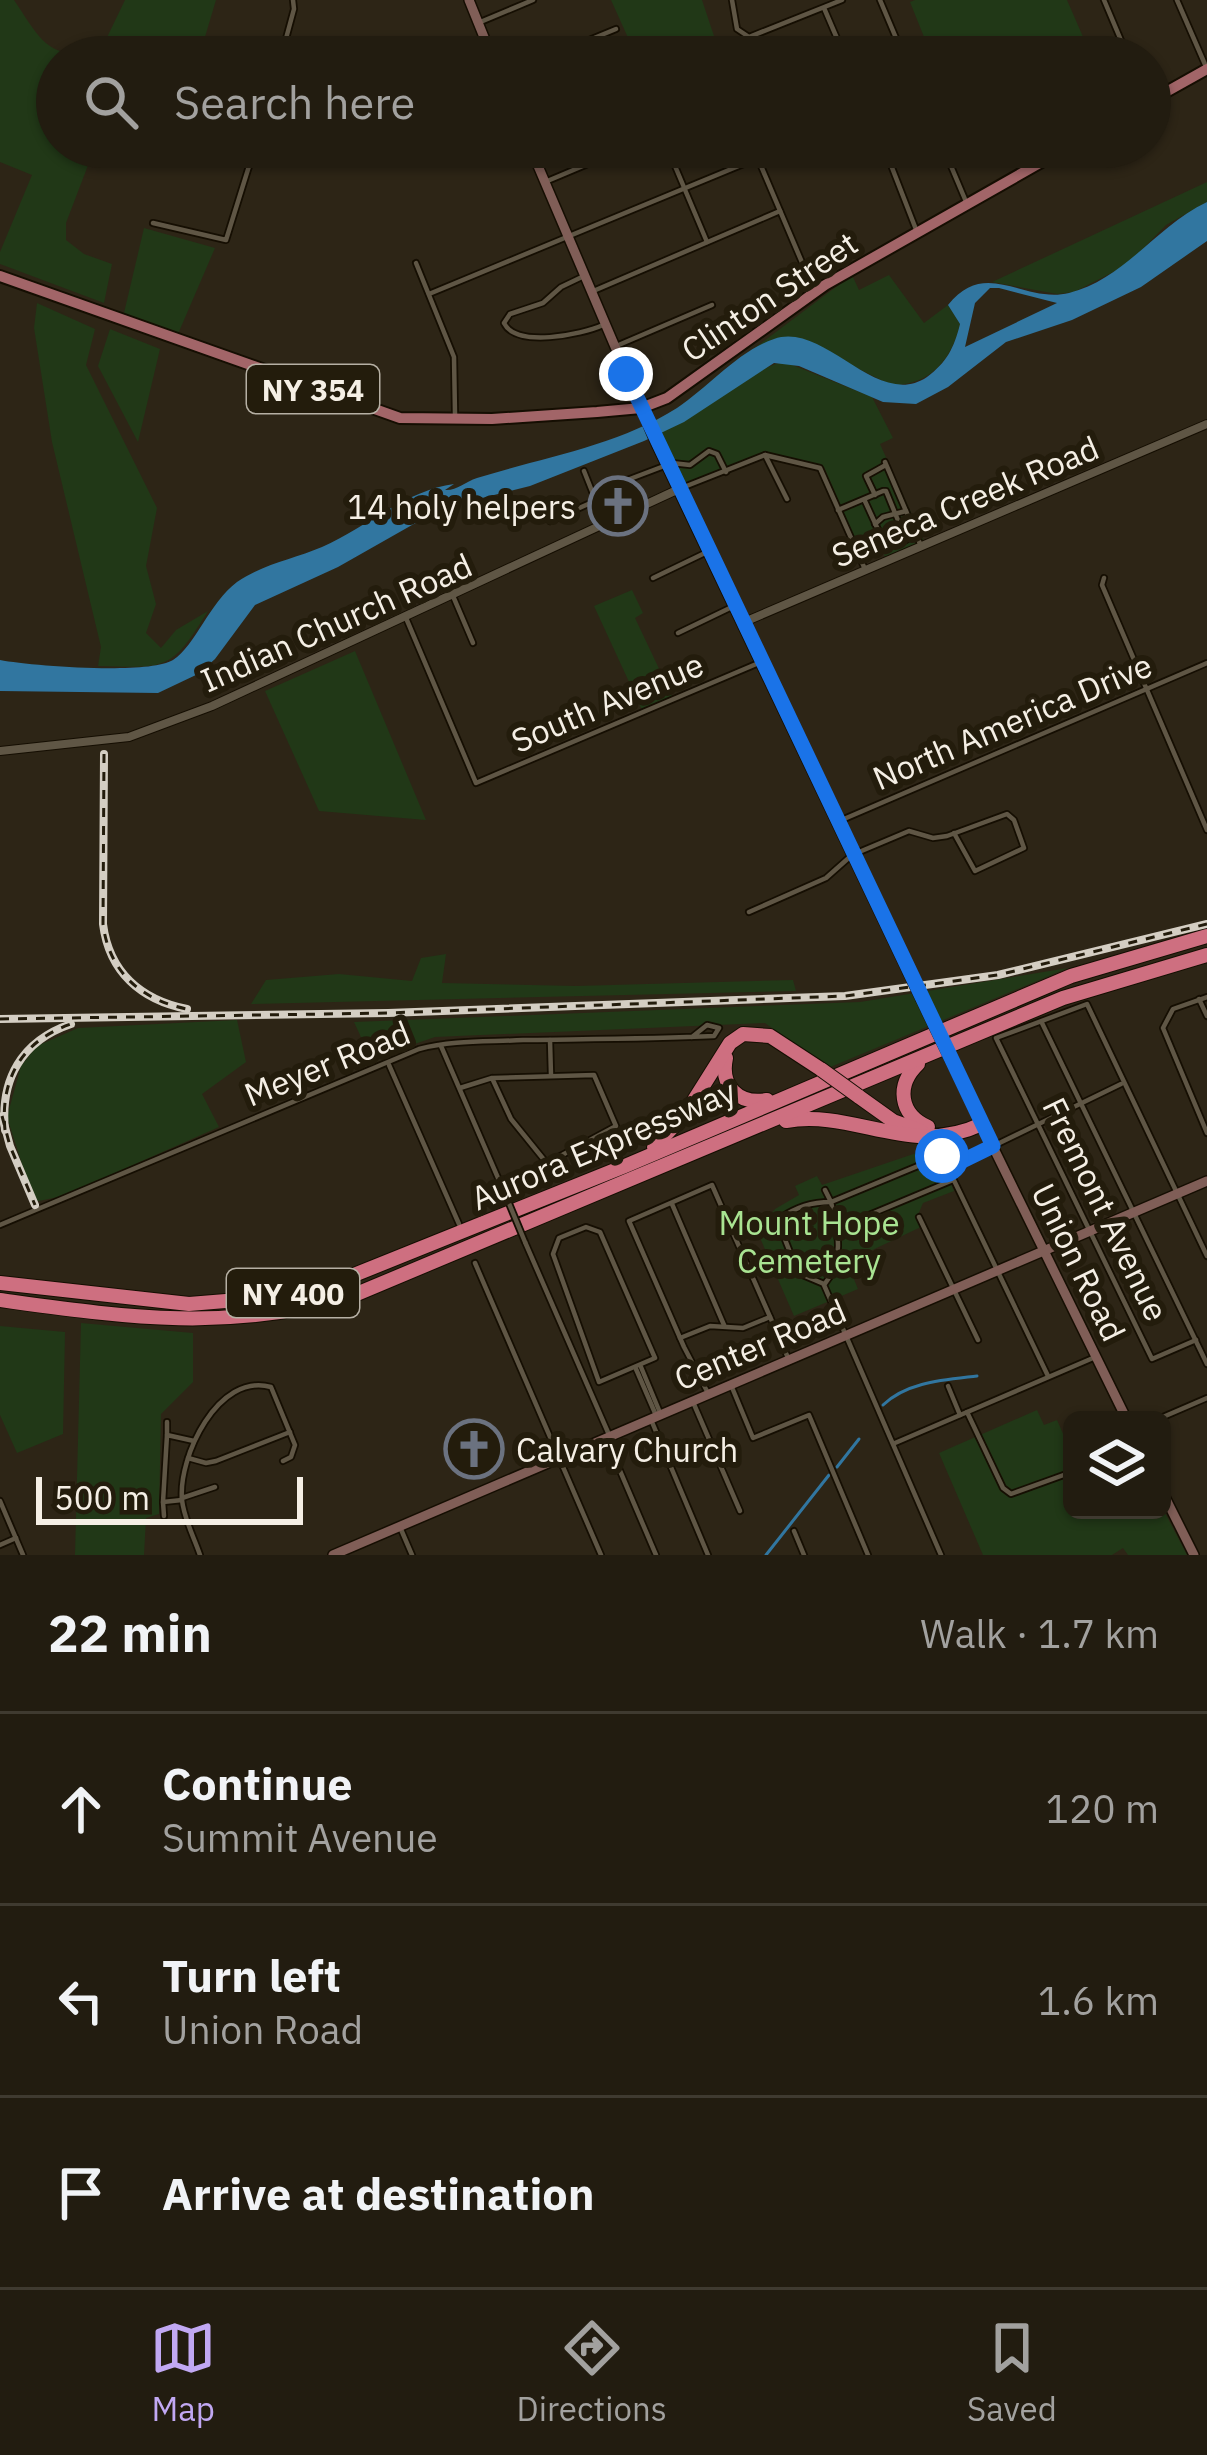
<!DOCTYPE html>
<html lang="en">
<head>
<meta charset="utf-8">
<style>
  body { margin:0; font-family:"IBM Plex Sans",sans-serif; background:#2a2519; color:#f1f3f6 }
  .controls { position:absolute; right:36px; bottom:36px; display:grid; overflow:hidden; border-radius:18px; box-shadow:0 3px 9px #0004 }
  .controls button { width:108px; height:108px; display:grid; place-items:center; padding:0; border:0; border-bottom:3px solid #3f3a30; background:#221c10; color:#f1f3f6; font:60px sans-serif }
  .scale { position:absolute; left:36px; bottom:30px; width:267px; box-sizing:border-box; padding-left:12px; border:6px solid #f5efe5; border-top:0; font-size:33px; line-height:42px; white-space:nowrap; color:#f5efe5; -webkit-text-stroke:9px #231c0c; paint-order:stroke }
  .stop { position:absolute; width:36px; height:36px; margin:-27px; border:9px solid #1a73e8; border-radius:50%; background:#fff }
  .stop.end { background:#1a73e8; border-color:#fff; box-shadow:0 3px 12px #0008 }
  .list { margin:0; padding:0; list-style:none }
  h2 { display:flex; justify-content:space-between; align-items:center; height:156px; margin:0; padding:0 48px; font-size:51px }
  h2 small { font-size:39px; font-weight:400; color:#a2a19f }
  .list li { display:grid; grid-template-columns:78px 1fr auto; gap:36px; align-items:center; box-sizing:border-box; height:192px; padding:0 48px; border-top:3px solid #3f3a30 }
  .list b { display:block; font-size:45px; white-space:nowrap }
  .list p { margin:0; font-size:39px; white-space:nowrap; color:#a2a19f }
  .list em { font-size:39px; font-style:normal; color:#a2a19f }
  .icon { flex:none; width:66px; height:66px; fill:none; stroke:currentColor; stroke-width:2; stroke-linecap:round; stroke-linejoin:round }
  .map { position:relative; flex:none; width:1207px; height:1555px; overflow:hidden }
  .search { position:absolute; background:#221c10; box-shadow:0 3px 9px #0004; left:36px; right:36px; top:36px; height:132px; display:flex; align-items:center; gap:30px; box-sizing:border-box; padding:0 42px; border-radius:66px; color:#a2a19f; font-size:45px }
  .sheet { height:732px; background:#221c10 }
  nav { display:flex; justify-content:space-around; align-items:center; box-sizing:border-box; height:168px; border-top:3px solid #3f3a30; background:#221c10; font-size:33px; color:#a2a19f }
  nav a { display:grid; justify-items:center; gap:6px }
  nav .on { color:#c1a8f3 }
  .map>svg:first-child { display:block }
</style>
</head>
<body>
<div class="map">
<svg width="1207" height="1555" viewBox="0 0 1207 1555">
  <rect width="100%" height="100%" fill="#2d2516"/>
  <!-- green -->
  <g fill="#213817">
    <path d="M 0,0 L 14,0 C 41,40 47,60 100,52 L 125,0 L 216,0 L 199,57 L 57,57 L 57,147 L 95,147 L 66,223 L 66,240 L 84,254 L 112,264 L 104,303 L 0,264 L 0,252 L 32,175 L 0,162 Z"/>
    <path d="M 611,0 L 702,0 L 721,57 L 622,57 L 634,51 Z"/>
    <path d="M 915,0 L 1067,0 L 1084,39 L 1042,57 L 932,57 L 910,2 Z"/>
    <path d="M 1207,182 L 1207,202 L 1166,225 L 1127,265 L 1074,292 L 1057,294 L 992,282 Z"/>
    <path d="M 144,228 L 215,248 L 178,334 L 124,313 Z"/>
    <path d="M 852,275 L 859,290 L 889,275 L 924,323 L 948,305 L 960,324 C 952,359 930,386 891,385 L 801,340 L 774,339 L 744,356 Z"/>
    <path d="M 37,303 L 95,329 L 86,365 L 157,508 L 146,566 L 156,604 L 146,633 L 161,648 L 176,630 L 208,611 C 171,671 167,668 98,666 L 101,647 L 52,442 L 34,328 Z"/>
    <path d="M 110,329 L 160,349 L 138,442 L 98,366 Z"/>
    <path d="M 785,362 L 872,397 L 893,438 L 880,444 L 924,541 L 885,557 L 873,532 L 855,539 L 824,467 L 765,455 L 679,489 L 654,436 C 686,421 760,363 785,362 Z"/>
    <path d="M 632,590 L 643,613 L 635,618 L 672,696 L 642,710 L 594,606 Z"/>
    <path d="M 355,651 L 426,820 L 319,811 L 265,691 Z"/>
    <path d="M 446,954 L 442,983 L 576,986 L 793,980 L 796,991 L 251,1004 L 266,980 L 339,974 L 412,981 L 421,958 Z"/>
    <path d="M 1068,968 L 828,1068 L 765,1023 L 435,1037 L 371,1059 L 354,1022 L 860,1002 Z"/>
    <path d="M 237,1020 L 246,1062 L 202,1094 L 219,1127 L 63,1196 L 34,1202 L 7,1117 L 21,1066 L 37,1046 L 78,1028 Z"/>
    <path d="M 934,1147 L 954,1191 L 923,1203 L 917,1217 L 921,1227 L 847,1262 L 858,1289 L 794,1316 L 757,1231 L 775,1209 L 799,1195 L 795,1186 L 817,1176 L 822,1185 Z"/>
    <path d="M 81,1323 L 193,1333 L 193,1382 L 161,1414 L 159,1514 L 146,1518 L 144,1555 L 75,1555 Z"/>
    <path d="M 0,1326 L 65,1332 L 63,1434 L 17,1453 L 0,1415 Z"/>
    <path d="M 1037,1410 L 1044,1425 L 1057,1420 L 1072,1454 L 1072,1510 L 1162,1510 L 1162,1507 L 1187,1555 L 1128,1555 L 1123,1548 L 1112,1555 L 983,1555 L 939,1453 Z"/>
  </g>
  <!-- water -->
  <path fill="#3176a0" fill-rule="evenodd" d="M 1207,202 L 1207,241 L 1141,287 L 1072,320 L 1006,342 L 948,387 L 916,404 L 883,402 L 799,366 L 774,363 L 684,422 L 644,441 L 530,486 L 442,508 L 338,567 L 255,605 L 215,659 L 198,674 L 158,693 L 0,691 L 0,660 C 31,666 149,675 173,660 C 196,645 209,603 237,582 C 263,564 294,559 322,547 C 365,528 407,490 454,484 L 445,490 C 456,491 465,482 477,478 C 544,457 617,446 677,408 C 709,387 737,352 774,339 C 825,321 877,411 927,377 C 947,362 954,348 960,324 L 948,305 C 986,257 1023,304 1069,293 C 1125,279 1156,226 1207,202 ZM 990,288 L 999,288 L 1057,303 L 965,347 L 975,303 Z"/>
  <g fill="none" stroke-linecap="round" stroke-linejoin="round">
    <!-- stream -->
    <g stroke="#3176a0" stroke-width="3">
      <path d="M 883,1405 C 907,1382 943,1380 977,1376"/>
      <path d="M 837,1467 L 859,1439"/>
      <path d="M 766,1555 L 829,1475"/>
    </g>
    <!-- minor casing -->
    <g stroke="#150e02" stroke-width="8">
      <g id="minor">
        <path d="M 732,0 L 737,29 L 749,37 L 842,0"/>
        <path d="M 880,0 L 904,57"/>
        <path d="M 1104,0 L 1128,57"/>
        <path d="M 1177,0 L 1207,69"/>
        <path d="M 824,8 L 845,57"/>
        <path d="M 478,23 L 533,0"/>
        <path d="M 281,57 L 294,9 L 293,0"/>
        <path d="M 548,57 L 616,29"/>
        <path d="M 667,147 L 707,242"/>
        <path d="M 753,147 L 815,293"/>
        <path d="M 884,147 L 917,232"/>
        <path d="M 943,147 L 967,204"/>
        <path d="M 545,182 L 628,147"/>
        <path d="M 153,223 L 226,240 L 255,147"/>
        <path d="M 416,263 L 454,357 L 455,414"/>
        <path d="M 584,276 L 561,287 L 543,303 L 510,314 L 504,323 C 516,348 581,335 603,325"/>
        <path d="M 591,292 L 780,211"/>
        <path d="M 429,294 L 758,158"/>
        <path d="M 614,347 L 712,305"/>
        <path d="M 765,455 L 787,499"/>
        <path d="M 885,462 L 921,546"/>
        <path d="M 584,471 L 605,524"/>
        <path d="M 679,489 L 765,455 L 820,468 L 864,567"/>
        <path d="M 593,493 L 672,463 L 690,465 L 709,451 L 717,454 L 726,472"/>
        <path d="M 875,495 L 866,476 L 884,466"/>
        <path d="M 838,510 L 883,491 L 886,491 L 906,540 L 886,547 L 864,499"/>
        <path d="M 550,521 L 595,501"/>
        <path d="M 875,524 L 883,517 L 906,511"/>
        <path d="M 653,578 L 707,552"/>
        <path d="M 1104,578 L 1102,585 L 1207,830"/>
        <path d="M 453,596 L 473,643"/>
        <path d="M 406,618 L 476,783 L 761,662"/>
        <path d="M 678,633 L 734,606"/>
        <path d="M 837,822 L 1207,663"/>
        <path d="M 749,912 L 826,878 L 852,855 L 909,831 L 933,838 L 947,836 L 1007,814 L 1014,820 L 1024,848 L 975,871 L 954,833"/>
        <path d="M 1207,997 L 1173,1009 L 1163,1028 L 1207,1133"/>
        <path d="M 1199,999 L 1207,1016"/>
        <path d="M 1042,1023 L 1207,1364"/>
        <path d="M 550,1040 L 551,1075"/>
        <path d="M 441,1046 L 508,1201"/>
        <path d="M 389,1065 L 459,1224"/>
        <path d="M 460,1088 L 492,1078 L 594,1075 L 616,1126 L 551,1161 L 545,1161 L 511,1119 L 492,1078"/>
        <path d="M 937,1145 L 1048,1376"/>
        <path d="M 948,1168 L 1121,1084"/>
        <path d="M 672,1204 L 724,1325"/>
        <path d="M 919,1217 L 978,1340"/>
        <path d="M 0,1225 L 419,1049 C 453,1040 488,1042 523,1040 C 587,1039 651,1039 714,1036 L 719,1028 L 707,1025 L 692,1037"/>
        <path d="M 586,1227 L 600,1232 L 655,1358 L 599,1382 L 553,1254 L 559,1238 Z"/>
        <path d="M 838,1228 L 953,1180"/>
        <path d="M 525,1242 L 610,1437"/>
        <path d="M 475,1263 L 601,1555"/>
        <path d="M 824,1284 L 798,1273 L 779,1224 L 780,1218 C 797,1207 811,1202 831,1202 L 825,1190"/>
        <path d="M 680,1338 L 710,1326 L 743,1328 L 770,1317"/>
        <path d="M 1196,1340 L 1152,1359 L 996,1038 L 1087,1004 L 1207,1256"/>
        <path d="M 641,1367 L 661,1415"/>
        <path d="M 636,1369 L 655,1413"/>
        <path d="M 731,1385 L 753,1438 L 809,1415 L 868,1555"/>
        <path d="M 948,1386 L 960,1415"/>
        <path d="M 709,1395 L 684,1347 L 629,1221 L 712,1185 L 789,1360"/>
        <path d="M 693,1402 L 740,1511"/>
        <path d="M 967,1412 L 1003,1488 L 1011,1494 L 1072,1472"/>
        <path d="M 1156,1420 L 1207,1398"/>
        <path d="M 652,1422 L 708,1555"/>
        <path d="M 167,1435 L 167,1422"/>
        <path d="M 606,1438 L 656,1555"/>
        <path d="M 895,1443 L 1093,1358"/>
        <path d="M 188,1458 L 206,1463 L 216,1461 L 290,1432"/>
        <path d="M 182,1498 L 215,1487"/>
        <path d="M 182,1500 L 163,1502 L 167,1435 L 194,1441"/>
        <path d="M 0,1501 L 23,1555"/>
        <path d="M 163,1502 L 164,1516"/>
        <path d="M 400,1527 L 412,1555"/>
        <path d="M 794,1531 L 804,1555"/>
        <path d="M 0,1545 L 16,1538"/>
        <path d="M 200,1555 C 194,1537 184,1519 182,1500 C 178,1457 218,1372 271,1387 L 295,1445 L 291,1457 L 283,1461"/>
        <path d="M 941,1555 L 824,1285 C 845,1259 838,1232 831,1202 L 942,1156"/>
      </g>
    </g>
    <!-- tertiary casing -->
    <g stroke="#150e02" stroke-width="10">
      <g id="tertiary">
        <path d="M 742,623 L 1207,424"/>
        <path d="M 0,751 L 129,737 L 212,706 L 679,489"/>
      </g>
    </g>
    <!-- secondary casing -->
    <g stroke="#150e02" stroke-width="12">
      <g id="secondary">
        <path d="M 469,0 L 492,57"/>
        <path d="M 530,147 L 656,443 L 908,972"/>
        <path d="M 921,999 L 933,1024"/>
        <path d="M 950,1059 L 1127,1420"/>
        <path d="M 1162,1491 L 1194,1555"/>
        <path d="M 333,1555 L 1207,1181"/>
      </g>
    </g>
    <!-- primary casing -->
    <g stroke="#150e02" stroke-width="14">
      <g id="primary">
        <path d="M 1150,101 L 1207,69"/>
        <path d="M 0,276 L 400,418 L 492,419 L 597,412 L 641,408 L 667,398 L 825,285 L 1068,147"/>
      </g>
    </g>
    <!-- motorway casing -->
    <g stroke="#150e02" stroke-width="16">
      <g id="motorway">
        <path d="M 726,1058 C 720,1086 738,1105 767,1100"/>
        <path d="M 918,1064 C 896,1085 899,1114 928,1127"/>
        <path d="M 858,1096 L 893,1121 L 921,1131"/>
        <path d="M 786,1121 C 855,1109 910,1158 982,1124"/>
        <path d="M 654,1147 L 686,1113 L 730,1043 L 743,1034 L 770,1036 L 822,1070"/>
        <path d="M 0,1283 L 189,1304 L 274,1297 L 329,1285 L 625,1166 L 1071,976 L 1207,936"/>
        <path d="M 0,1300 C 125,1317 222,1332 347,1298 L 1063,998 L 1207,955"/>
      </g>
    </g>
    <!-- minor -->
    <use href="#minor" stroke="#5f5645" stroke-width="4.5"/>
    <!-- tertiary -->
    <use href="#tertiary" stroke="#5f5645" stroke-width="8"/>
    <!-- secondary -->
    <use href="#secondary" stroke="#805e57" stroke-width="9"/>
    <!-- primary -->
    <use href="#primary" stroke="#a26568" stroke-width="10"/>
    <!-- motorway -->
    <use href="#motorway" stroke="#ce6f80" stroke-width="14"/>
    <!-- rail casing -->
    <g stroke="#d4cec3" stroke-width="8">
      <g id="rail">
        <path d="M 104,754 L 103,924 C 109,972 141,1000 187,1009"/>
        <path d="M 0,1019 L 388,1013 L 845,996 L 998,975 L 1207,924"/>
        <path d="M 2,1116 L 10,1146 L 35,1205"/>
        <path d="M 5,1130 C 0,1080 21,1041 71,1024"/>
      </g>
    </g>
    <!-- rail -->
    <use href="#rail" stroke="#231c0c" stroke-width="3" stroke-dasharray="9" stroke-linecap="butt"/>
    <!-- minor-bridge casing -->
    <g stroke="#150e02" stroke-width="8" stroke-linecap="butt">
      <path id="minor-bridge" d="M 508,1201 L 525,1242"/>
    </g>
    <!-- secondary-bridge casing -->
    <g stroke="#150e02" stroke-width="12" stroke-linecap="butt">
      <g id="secondary-bridge">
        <path d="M 908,972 L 921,999"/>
        <path d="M 933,1024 L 950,1059"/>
      </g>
    </g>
    <!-- motorway-bridge casing -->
    <g stroke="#150e02" stroke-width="16" stroke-linecap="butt">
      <path id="motorway-bridge" d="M 822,1070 L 858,1096"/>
    </g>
    <!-- minor-bridge -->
    <use href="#minor-bridge" stroke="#5f5645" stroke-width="4.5"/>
    <!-- secondary-bridge -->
    <use href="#secondary-bridge" stroke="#805e57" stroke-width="9"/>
    <!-- motorway-bridge -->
    <use href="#motorway-bridge" stroke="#ce6f80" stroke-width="14"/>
  </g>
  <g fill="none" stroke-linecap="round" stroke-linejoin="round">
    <!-- route -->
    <path stroke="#1a73e8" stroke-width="15" d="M 626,374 L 993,1146 L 948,1168 L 942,1156"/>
  </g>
  <!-- icons -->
  <defs>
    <g id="church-ring" transform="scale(3)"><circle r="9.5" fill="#231c0c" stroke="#6b7280" stroke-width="1.5"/><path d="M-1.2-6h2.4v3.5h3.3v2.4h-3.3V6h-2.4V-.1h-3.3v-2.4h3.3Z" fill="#6b7280"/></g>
  </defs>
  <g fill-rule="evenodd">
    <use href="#church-ring" x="618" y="506"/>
    <use href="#church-ring" x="474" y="1449"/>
  </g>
  <g text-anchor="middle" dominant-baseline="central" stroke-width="12" stroke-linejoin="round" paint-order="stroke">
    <!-- shield labels -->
    <g fill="#231c0c" stroke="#b6b0a4" stroke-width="3">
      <rect x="247" y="365" width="132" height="48" rx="9"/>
      <rect x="227" y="1269" width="132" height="48" rx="9"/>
    </g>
    <g font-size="30" font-weight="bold" fill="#f5efe5">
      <text x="313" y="389">NY 354</text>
      <text x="293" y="1293">NY 400</text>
    </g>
    <!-- street labels -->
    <g font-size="33" fill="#f5efe5" stroke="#231c0c">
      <text transform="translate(769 296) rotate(-34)">Clinton Street</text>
      <text transform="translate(965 501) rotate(-23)">Seneca Creek Road</text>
      <text transform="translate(336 622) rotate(-24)">Indian Church Road</text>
      <text transform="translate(607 702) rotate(-23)">South Avenue</text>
      <text transform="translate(1012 721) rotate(-23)">North America Drive</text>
      <text transform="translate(327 1063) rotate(-22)">Meyer Road</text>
      <text transform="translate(603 1144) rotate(-23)">Aurora Expressway</text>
      <text transform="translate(1106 1209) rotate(64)">Fremont Avenue</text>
      <text transform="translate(1079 1262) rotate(64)">Union Road</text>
      <text transform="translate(760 1344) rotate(-23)">Center Road</text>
    </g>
    <!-- poi labels -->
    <g font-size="33" fill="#f5efe5" stroke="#231c0c" text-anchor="end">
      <text x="576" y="506">14 holy helpers</text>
      <text x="516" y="1449" text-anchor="start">Calvary Church</text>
    </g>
    <!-- park labels -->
    <g font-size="33" fill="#a9e492" stroke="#231c0c">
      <text x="809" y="1222">Mount Hope<tspan x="809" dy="38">Cemetery</tspan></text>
    </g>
  </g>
</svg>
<div class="controls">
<button><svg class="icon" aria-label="layers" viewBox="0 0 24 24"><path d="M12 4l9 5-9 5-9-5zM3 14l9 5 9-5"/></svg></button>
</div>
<div class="scale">500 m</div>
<div class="stop" style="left:942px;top:1156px"></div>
<div class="stop end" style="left:626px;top:374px"></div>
<div class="search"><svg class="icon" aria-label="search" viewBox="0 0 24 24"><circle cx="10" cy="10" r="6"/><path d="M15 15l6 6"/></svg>Search here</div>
</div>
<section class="sheet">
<h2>22 min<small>Walk · 1.7 km</small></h2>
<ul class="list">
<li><svg class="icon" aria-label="ahead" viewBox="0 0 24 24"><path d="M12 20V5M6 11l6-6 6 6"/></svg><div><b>Continue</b><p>Summit Avenue</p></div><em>120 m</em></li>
<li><svg class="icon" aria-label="left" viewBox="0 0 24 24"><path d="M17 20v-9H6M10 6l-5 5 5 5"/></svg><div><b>Turn left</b><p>Union Road</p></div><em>1.6 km</em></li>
<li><svg class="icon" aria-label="arrive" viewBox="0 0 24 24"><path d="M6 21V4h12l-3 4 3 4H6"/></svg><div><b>Arrive at destination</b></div></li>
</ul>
</section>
<nav>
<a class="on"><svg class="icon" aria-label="map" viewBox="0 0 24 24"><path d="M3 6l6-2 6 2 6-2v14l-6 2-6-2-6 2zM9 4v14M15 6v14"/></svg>Map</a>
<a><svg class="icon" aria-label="directions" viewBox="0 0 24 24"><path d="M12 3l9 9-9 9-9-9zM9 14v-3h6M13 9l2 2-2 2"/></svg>Directions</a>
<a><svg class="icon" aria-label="saved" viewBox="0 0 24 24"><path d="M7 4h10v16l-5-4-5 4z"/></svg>Saved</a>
</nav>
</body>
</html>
